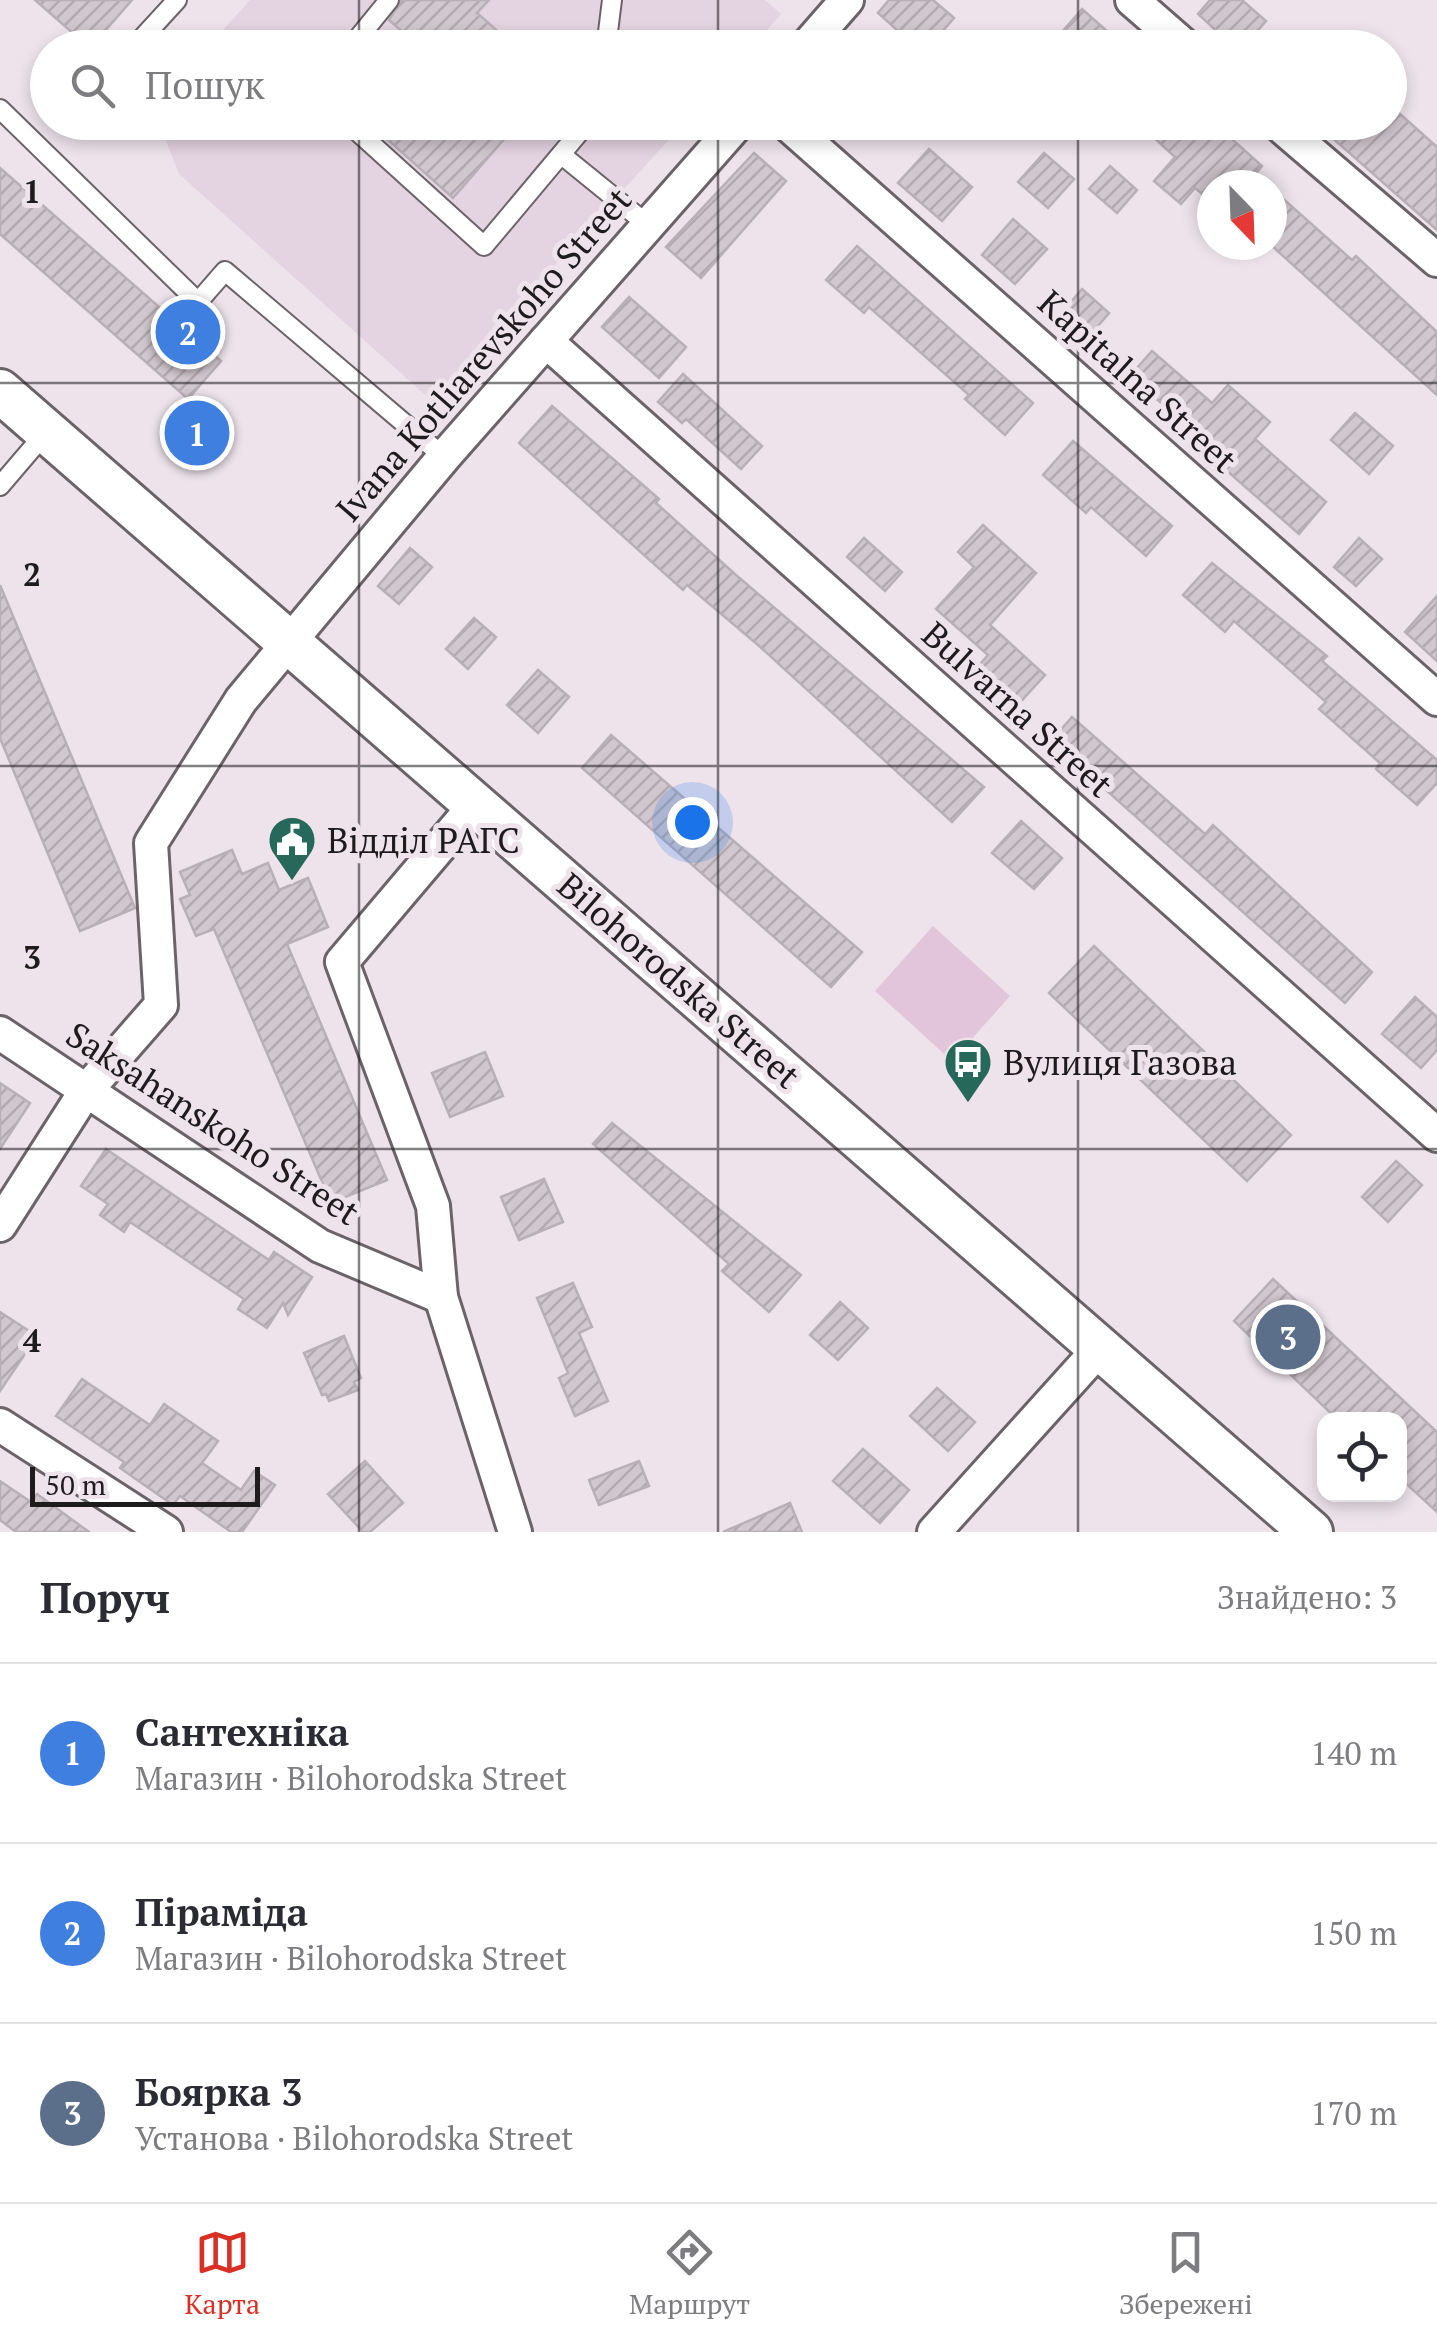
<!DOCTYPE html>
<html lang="uk">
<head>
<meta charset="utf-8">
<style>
  body { margin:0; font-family:"PT Serif",serif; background:#f7f7f7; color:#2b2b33 }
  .controls { position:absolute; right:30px; bottom:30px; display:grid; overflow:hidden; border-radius:20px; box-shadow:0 5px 15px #0003 }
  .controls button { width:90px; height:90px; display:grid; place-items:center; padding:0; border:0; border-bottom:2px solid #e1e1e2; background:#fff; color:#2b2b33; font:50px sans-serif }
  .compass { position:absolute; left:1197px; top:170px; width:90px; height:90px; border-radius:50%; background:#fff; box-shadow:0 5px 15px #0003; rotate:157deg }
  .scale { position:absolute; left:30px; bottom:25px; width:230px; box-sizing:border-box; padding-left:10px; border:5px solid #1e1b1d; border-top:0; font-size:28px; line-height:35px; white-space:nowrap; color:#1e1b1d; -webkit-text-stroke:8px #eee3eb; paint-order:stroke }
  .you { position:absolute; left:692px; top:822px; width:35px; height:35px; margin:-25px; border:8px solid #fff; border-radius:50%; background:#1a73e8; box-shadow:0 0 0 15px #1a73e833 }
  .badge { display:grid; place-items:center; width:65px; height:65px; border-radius:50%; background:#d93025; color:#fff; font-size:32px; font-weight:700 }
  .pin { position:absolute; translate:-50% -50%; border:5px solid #fff; box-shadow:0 2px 10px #0006 }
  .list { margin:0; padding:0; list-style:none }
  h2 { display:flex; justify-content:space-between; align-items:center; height:130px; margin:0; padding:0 40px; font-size:42px }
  h2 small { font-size:32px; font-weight:400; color:#7c7c81 }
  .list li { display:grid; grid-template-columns:65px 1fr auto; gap:30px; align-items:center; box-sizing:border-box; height:180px; padding:0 40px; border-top:2px solid #e1e1e2 }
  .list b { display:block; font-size:38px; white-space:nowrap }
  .list p { margin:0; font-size:32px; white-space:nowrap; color:#7c7c81 }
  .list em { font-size:32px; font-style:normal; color:#7c7c81 }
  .icon { flex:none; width:55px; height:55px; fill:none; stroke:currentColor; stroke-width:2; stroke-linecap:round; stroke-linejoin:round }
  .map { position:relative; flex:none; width:1437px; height:1532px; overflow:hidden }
  .search { position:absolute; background:#fff; box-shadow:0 5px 15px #0003; left:30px; right:30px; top:30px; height:110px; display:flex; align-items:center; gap:25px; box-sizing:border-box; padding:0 35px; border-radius:55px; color:#7c7c81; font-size:38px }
  .sheet { height:670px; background:#fff }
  nav { display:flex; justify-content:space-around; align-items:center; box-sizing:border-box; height:140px; border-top:2px solid #e1e1e2; background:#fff; font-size:28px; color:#7c7c81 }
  nav a { display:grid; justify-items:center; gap:5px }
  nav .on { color:#d93025 }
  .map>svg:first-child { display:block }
</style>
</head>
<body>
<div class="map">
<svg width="1437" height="1532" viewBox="0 0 1437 1532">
  <defs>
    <pattern id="building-hatch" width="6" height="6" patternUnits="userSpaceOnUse" patternTransform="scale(2.5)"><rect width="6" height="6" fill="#d1c7ce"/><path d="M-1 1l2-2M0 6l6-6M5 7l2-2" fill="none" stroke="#b3aab0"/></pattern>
  </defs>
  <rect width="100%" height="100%" fill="#eee3eb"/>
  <!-- built -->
  <g fill="#e4d3e0">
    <path d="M 250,0 L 765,0 L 781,14 L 752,47 L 207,48 Z"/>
    <path d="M 159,123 L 684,123 L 432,401 L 179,174 Z"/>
  </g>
  <!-- park -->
  <path fill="#e2c5da" d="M 933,926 L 1010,996 L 952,1061 L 875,991 Z"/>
  <!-- building -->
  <g fill="url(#building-hatch)" stroke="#b9afb7" stroke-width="2.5">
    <path d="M 35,0 L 132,0 L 90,48 Z"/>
    <path d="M 401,0 L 489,0 L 477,13 L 517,48 L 421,48 L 389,20 Z"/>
    <path d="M 889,0 L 933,0 L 954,18 L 928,48 L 917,48 L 878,13 Z"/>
    <path d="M 1210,0 L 1242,0 L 1266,21 L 1242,48 L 1235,48 L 1198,14 Z"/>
    <path d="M 1082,9 L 1126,48 L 1048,48 Z"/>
    <path d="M 1390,105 L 1437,147 L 1437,230 L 1330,136 L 1342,122 L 1390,122 Z"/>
    <path d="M 368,122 L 519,122 L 453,198 Z"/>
    <path d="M 1137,122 L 1213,122 L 1262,166 L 1246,185 L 1212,185 L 1212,202 L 1195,188 L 1181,204 L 1154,181 L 1175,157 Z"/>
    <path d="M 929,149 L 972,187 L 942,221 L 898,183 Z"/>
    <path d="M 754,153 L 786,181 L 701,278 L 666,247 Z"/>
    <path d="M 1044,153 L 1074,179 L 1048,208 L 1018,182 Z"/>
    <path d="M 1110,166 L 1137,190 L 1117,213 L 1089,189 Z"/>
    <path d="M 0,168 L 221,361 L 188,399 L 0,234 Z"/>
    <path d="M 1272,189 L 1352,260 L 1356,256 L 1437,332 L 1437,395 L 1272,246 Z"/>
    <path d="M 1013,219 L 1047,249 L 1015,284 L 982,255 Z"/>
    <path d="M 857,246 L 1033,403 L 1005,435 L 965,399 L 969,395 L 869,307 L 864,313 L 826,280 Z"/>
    <path d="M 1082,289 L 1109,313 L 1080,347 L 1053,323 Z"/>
    <path d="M 629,297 L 686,347 L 659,378 L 602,327 Z"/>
    <path d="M 1152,351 L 1212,403 L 1228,385 L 1270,422 L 1255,439 L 1326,502 L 1299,534 L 1185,434 L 1190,428 L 1130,376 Z"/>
    <path d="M 683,374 L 762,446 L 741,469 L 686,419 L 682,423 L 658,402 Z"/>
    <path d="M 552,406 L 659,499 L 656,503 L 736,575 L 984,787 L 952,822 L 758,645 L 687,585 L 683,590 L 519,443 Z"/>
    <path d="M 1355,413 L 1393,446 L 1369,474 L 1331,440 Z"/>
    <path d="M 1073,441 L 1172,526 L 1146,556 L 1091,507 L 1086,513 L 1043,475 Z"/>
    <path d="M 983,525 L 1036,573 L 990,625 L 1045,675 L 1015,708 L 974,671 L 988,655 L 936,609 L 974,567 L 958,552 Z"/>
    <path d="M 864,538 L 902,572 L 885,591 L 847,557 Z"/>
    <path d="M 1359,538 L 1382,559 L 1356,586 L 1334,567 Z"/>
    <path d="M 410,548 L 432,567 L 399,604 L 378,586 Z"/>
    <path d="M 1212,563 L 1327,656 L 1322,661 L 1437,760 L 1437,783 L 1417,805 L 1376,769 L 1380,763 L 1319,709 L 1326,702 L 1234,621 L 1225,632 L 1183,595 Z"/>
    <path d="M 0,585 L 135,908 L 80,931 L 0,738 Z"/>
    <path d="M 1437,596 L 1437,661 L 1405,632 Z"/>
    <path d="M 474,618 L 496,637 L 468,669 L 446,649 Z"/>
    <path d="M 538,670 L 569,697 L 538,733 L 507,705 Z"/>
    <path d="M 1072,717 L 1205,834 L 1213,825 L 1372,972 L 1345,1003 L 1051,741 Z"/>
    <path d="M 611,735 L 862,952 L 831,987 L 582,768 Z"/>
    <path d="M 1021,821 L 1062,858 L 1034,889 L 992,853 Z"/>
    <path d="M 232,850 L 242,874 L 268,863 L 279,890 L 308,878 L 328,927 L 287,944 L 387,1180 L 331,1203 L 214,929 L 196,936 L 180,899 L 190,895 L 180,872 Z"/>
    <path d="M 1094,946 L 1291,1135 L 1247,1181 L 1049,993 Z"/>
    <path d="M 1415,997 L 1437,1017 L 1437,1050 L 1421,1068 L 1382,1034 Z"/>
    <path d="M 485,1052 L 503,1096 L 450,1117 L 432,1073 Z"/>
    <path d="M 0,1083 L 30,1103 L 0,1149 Z"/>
    <path d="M 612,1123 L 801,1275 L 769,1312 L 722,1271 L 729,1264 L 593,1144 Z"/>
    <path d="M 106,1149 L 269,1260 L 274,1252 L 312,1277 L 288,1315 L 283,1303 L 267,1328 L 238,1309 L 244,1299 L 130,1222 L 124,1232 L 100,1215 L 108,1204 L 81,1186 Z"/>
    <path d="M 1396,1161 L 1422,1185 L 1388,1222 L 1362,1197 Z"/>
    <path d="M 544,1179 L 563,1222 L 519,1240 L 501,1197 Z"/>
    <path d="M 1273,1279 L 1437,1432 L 1437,1512 L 1400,1478 L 1400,1420 L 1338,1420 L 1234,1321 Z"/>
    <path d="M 573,1283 L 592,1327 L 579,1333 L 608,1401 L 575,1416 L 559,1378 L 568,1373 L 537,1298 Z"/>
    <path d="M 840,1302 L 868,1328 L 838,1360 L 810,1335 Z"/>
    <path d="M 0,1312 L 37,1336 L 0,1391 Z"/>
    <path d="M 344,1336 L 361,1378 L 354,1382 L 358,1390 L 329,1401 L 326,1394 L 322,1395 L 304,1353 Z"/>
    <path d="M 82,1379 L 150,1425 L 164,1404 L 218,1441 L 202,1463 L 241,1490 L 254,1471 L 275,1485 L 242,1532 L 231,1532 L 180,1496 L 173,1505 L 120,1468 L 124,1462 L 56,1416 Z"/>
    <path d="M 937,1388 L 975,1422 L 948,1451 L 910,1416 Z"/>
    <path d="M 863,1449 L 909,1490 L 880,1523 L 833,1481 Z"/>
    <path d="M 365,1461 L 403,1503 L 370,1532 L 363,1532 L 328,1494 Z"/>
    <path d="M 639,1461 L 649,1486 L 599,1505 L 589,1480 Z"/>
    <path d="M 0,1481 L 31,1502 L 37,1494 L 89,1532 L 16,1532 L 0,1520 Z"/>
    <path d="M 790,1503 L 802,1532 L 723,1532 Z"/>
  </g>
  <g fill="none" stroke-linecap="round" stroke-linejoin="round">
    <!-- service casing -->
    <g stroke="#6c6369" stroke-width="22">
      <g id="service">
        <path d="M 133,48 L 177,0"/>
        <path d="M 350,48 L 389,0"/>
        <path d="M 606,48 L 612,0"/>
        <path d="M 0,109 L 198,302 L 225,271 L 444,457"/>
        <path d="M 347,122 L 484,246 L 588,122"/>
        <path d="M 563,156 L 648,225"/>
        <path d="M 0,486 L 47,431"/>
      </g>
    </g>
    <!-- minor casing -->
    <g stroke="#6c6369" stroke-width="38">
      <g id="minor">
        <path d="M 1132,0 L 1187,48"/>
        <path d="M 805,48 L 847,0"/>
        <path d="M 785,122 L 1437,699"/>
        <path d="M 1276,122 L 1437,260"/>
        <path d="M 546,341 L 1437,1135"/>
        <path d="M 476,804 L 342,962 L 433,1206 L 441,1297 L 515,1532"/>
        <path d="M 0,1033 L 320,1246 L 441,1297"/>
        <path d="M 0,1225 L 85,1092 L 161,1005 L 151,843 L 241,700 L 444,457 L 739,122"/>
        <path d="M 0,1425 L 166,1532"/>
        <path d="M 934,1532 L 1100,1348"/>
      </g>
    </g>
    <!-- tertiary casing -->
    <g stroke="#6c6369" stroke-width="48">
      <path id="tertiary" d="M 0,391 L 1311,1532"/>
    </g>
    <!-- service -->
    <use href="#service" stroke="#fff" stroke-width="18"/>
    <!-- minor -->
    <use href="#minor" stroke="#fff" stroke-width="32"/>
    <!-- tertiary -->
    <use href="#tertiary" stroke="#fff" stroke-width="42"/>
  </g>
  <!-- grid -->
  <path fill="none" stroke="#1e1b1d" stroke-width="2.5" stroke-opacity="0.55" d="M 359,0 L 359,48M 718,0 L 718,48M 1078,0 L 1078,48M 359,122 L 359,1532M 718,122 L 718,1532M 1078,122 L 1078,1532M 0,383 L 1437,383M 0,766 L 1437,766M 0,1149 L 1437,1149"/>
  <!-- icons -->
  <defs>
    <g id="civic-pin" transform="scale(2.5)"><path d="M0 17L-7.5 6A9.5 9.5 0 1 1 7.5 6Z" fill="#26695a" stroke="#eee3eb"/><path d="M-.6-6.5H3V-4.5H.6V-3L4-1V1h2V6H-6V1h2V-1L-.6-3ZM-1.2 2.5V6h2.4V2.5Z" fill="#fff"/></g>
    <g id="bus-pin" transform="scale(2.5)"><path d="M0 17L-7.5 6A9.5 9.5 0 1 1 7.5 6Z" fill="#26695a" stroke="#eee3eb"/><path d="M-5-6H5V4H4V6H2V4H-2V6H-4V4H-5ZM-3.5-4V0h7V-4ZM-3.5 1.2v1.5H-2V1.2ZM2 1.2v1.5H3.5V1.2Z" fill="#fff"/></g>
  </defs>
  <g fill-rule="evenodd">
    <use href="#civic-pin" x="292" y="840"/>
    <use href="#bus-pin" x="968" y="1062"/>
  </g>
  <g text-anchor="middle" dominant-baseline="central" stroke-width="10" stroke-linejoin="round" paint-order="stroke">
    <!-- street labels -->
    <g font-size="35" fill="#1e1b1d" stroke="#eee3eb">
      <text transform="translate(483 354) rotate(-49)">Ivana Kotliarevskoho Street</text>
      <text transform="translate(1138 381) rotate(42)">Kapitalna Street</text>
      <text transform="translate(1018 709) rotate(42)">Bulvarna Street</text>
      <text transform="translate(679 980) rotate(41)">Bilohorodska Street</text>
      <text transform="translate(213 1123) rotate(33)">Saksahanskoho Street</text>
    </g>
    <!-- poi labels -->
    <g font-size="35" fill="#1e1b1d" stroke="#eee3eb" text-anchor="start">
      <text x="327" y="840">Відділ РАГС</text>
      <text x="1003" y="1062">Вулиця Газова</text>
    </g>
  </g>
  <g font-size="32" text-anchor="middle" font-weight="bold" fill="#1e1b1d" stroke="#eee3eb" stroke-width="10" stroke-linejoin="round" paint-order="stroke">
    <text x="32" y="203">1</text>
    <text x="32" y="586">2</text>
    <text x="32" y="969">3</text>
    <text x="32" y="1352">4</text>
  </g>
</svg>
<div class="controls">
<button><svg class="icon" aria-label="locate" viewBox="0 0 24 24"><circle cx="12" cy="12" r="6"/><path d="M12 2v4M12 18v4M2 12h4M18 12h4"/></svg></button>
</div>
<svg class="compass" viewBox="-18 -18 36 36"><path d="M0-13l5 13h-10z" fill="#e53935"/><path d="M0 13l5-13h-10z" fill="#7c7c81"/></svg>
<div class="scale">50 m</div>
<div class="you"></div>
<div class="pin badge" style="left:197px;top:433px;background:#3f7fe0">1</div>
<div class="pin badge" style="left:188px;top:332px;background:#3f7fe0">2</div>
<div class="pin badge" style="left:1288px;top:1337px;background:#5c6f8a">3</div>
<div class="search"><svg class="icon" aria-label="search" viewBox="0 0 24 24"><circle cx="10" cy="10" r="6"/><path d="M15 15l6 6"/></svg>Пошук</div>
</div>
<section class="sheet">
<h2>Поруч<small>Знайдено: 3</small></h2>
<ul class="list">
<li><span class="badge" style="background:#3f7fe0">1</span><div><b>Сантехніка</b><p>Магазин · Bilohorodska Street</p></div><em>140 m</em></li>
<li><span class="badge" style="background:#3f7fe0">2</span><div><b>Піраміда</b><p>Магазин · Bilohorodska Street</p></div><em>150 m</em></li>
<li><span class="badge" style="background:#5c6f8a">3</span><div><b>Боярка 3</b><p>Установа · Bilohorodska Street</p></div><em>170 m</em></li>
</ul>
</section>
<nav>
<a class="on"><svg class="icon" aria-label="map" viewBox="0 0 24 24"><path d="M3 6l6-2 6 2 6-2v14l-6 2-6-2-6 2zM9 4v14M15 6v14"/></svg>Карта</a>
<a><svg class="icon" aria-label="directions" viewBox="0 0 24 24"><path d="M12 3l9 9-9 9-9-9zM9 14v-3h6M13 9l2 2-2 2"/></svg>Маршрут</a>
<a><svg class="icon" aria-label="saved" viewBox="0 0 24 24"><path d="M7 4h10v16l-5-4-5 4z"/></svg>Збережені</a>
</nav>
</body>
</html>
